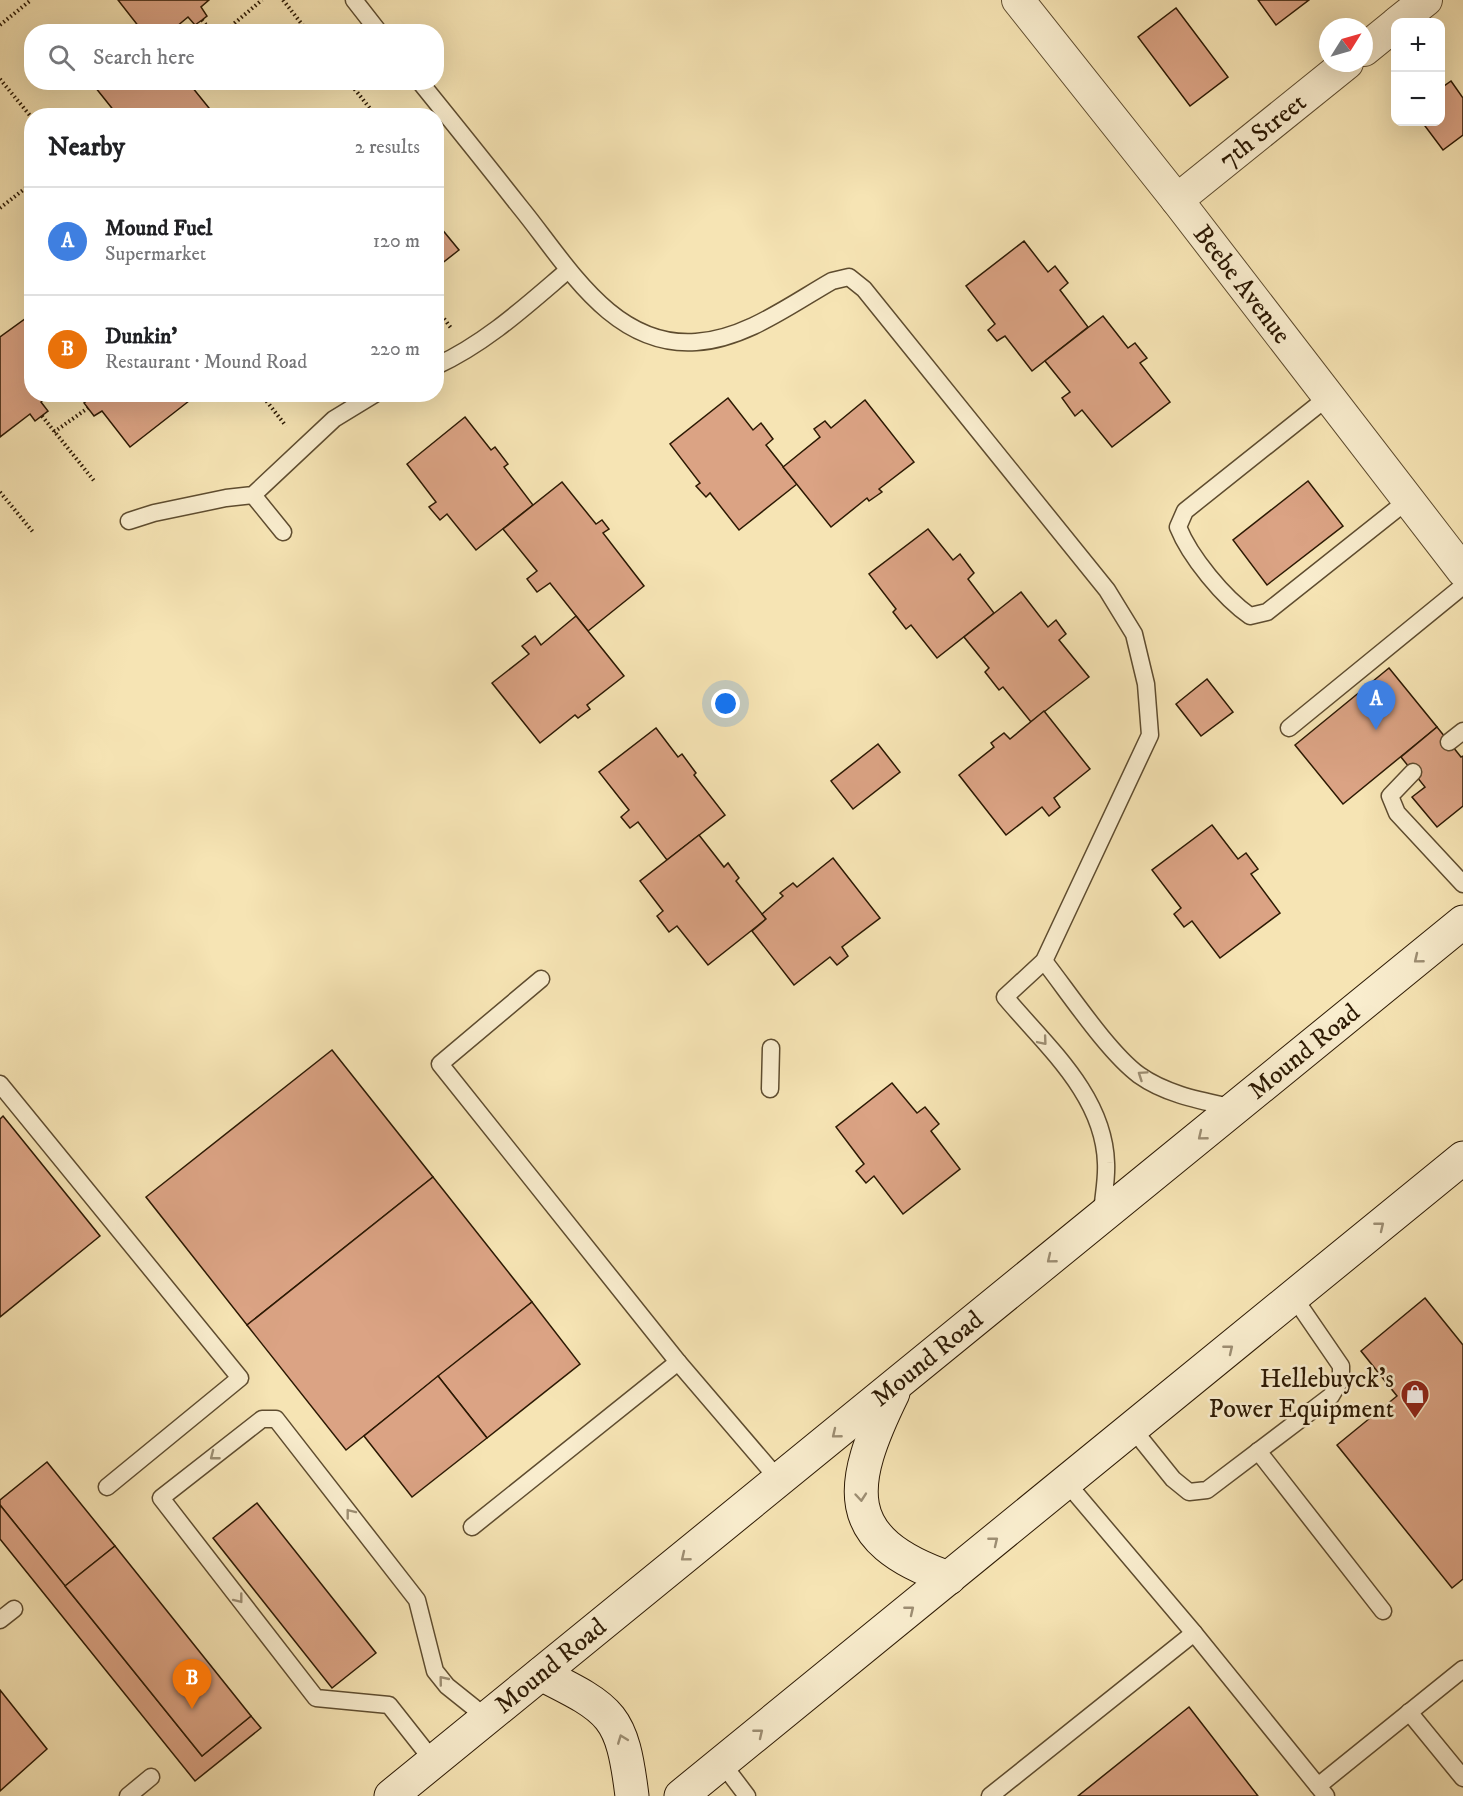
<!DOCTYPE html>
<html lang="en">
<head>
<meta charset="utf-8">
<style>
  body { margin:0; font-family:"IM FELL DW Pica",serif; background:#f6f6f6; color:#202124 }
  .controls { position:absolute; right:18px; top:18px; display:grid; overflow:hidden; border-radius:12px; box-shadow:0 6px 24px #0002 }
  .controls button { width:54px; height:54px; display:grid; place-items:center; padding:0; border:0; border-bottom:2px solid #e0e0e0; background:#fff; color:#202124; font:30px sans-serif }
  .compass { position:absolute; left:1319px; top:18px; width:54px; height:54px; border-radius:50%; background:#fff; box-shadow:0 6px 24px #0002; rotate:53deg }
  .you { position:absolute; left:726px; top:704px; width:21px; height:21px; margin:-15px; border:4px solid #fff; border-radius:50%; background:#1a73e8; box-shadow:0 0 0 9px #1a73e833 }
  .badge { display:grid; place-items:center; width:39px; height:39px; border-radius:50%; background:#0f766e; color:#fff; font-size:20px; font-weight:700 }
  .pin { position:absolute; translate:-50% -50px; filter:drop-shadow(0 2px 3px #0008) }
  .pin::after { content:''; position:absolute; top:32px; width:21px; height:18px; background:inherit; clip-path:polygon(0 0,100% 0,50% 100%) }
  .list { margin:0; padding:0; list-style:none }
  h2 { display:flex; justify-content:space-between; align-items:center; height:78px; margin:0; padding:0 24px; font-size:26px }
  h2 small { font-size:20px; font-weight:400; color:#757577 }
  .list li { display:grid; grid-template-columns:39px 1fr auto; gap:18px; align-items:center; box-sizing:border-box; height:108px; padding:0 24px; border-top:2px solid #e0e0e0 }
  .list b { display:block; font-size:22px; white-space:nowrap }
  .list p { margin:0; font-size:20px; white-space:nowrap; color:#757577 }
  .list em { font-size:20px; font-style:normal; color:#757577 }
  .icon { flex:none; width:33px; height:33px; fill:none; stroke:currentColor; stroke-width:2; stroke-linecap:round; stroke-linejoin:round }
  .map { position:relative; flex:none; width:1463px; height:1796px; overflow:hidden }
  .search { position:absolute; background:#fff; box-shadow:0 6px 24px #0002; left:24px; top:24px; width:420px; height:66px; display:flex; align-items:center; gap:15px; box-sizing:border-box; padding:0 21px; border-radius:24px; color:#757577; font-size:22px }
  .panel { position:absolute; background:#fff; box-shadow:0 6px 24px #0002; left:24px; top:108px; width:420px; height:294px; border-radius:24px }
  .map>svg:first-child { display:block }
</style>
</head>
<body>
<div class="map">
<svg width="1463" height="1796" viewBox="0 0 1463 1796">
  <rect width="100%" height="100%" fill="#f6e4b4"/>
  <filter id="stains"><feTurbulence type="fractalNoise" baseFrequency=".00333" numOctaves="4"/><feColorMatrix values="0 0 0 0 .2 0 0 0 0 .09 0 0 0 0 .02 0 0 0 .5 -.17"/></filter>
  <radialGradient id="worn" r=".72"><stop offset=".6" stop-color="#630" stop-opacity="0"/><stop offset="1" stop-color="#630" stop-opacity=".3"/></radialGradient>
  <!-- building -->
  <g fill="#dba384" stroke="#2c1903" stroke-width="1.5">
    <path d="M 118,0 L 209,0 L 201,7 L 207,16 L 202,20 L 195,25 L 188,17 L 170,32 L 143,32 Z"/>
    <path d="M 1258,0 L 1309,0 L 1276,25 Z"/>
    <path d="M 1176,8 L 1228,77 L 1190,106 L 1138,37 Z"/>
    <path d="M 1451,81 L 1463,98 L 1463,135 L 1443,150 L 1422,122 L 1440,122 L 1440,89 Z"/>
    <path d="M 91,82 L 188,82 L 213,113 L 210,116 L 111,116 L 115,112 Z"/>
    <path d="M 436,222 L 459,250 L 436,268 Z"/>
    <path d="M 1024,241 L 1048,272 L 1055,266 L 1068,283 L 1060,290 L 1088,327 L 1032,371 L 1005,336 L 997,341 L 988,330 L 995,324 L 966,286 Z"/>
    <path d="M 29,316 L 32,319 L 32,394 L 51,394 L 41,402 L 48,411 L 35,421 L 30,414 L 0,437 L 0,337 Z"/>
    <path d="M 1103,316 L 1128,348 L 1135,343 L 1147,358 L 1140,363 L 1170,402 L 1112,447 L 1082,410 L 1075,416 L 1062,398 L 1070,392 L 1045,361 Z"/>
    <path d="M 89,394 L 183,394 L 189,401 L 130,447 L 102,411 L 94,416 L 84,403 L 92,397 Z"/>
    <path d="M 728,398 L 753,430 L 761,423 L 773,439 L 766,445 L 797,484 L 739,530 L 710,493 L 706,497 L 696,486 L 700,483 L 670,444 Z"/>
    <path d="M 865,400 L 914,462 L 879,489 L 882,492 L 869,501 L 867,498 L 831,527 L 783,467 L 820,437 L 814,429 L 825,421 L 831,428 Z"/>
    <path d="M 465,417 L 491,450 L 495,447 L 508,464 L 504,467 L 533,505 L 476,550 L 447,514 L 440,520 L 429,507 L 436,502 L 407,464 Z"/>
    <path d="M 1308,481 L 1343,526 L 1267,585 L 1233,540 Z"/>
    <path d="M 562,482 L 596,524 L 602,520 L 609,529 L 603,533 L 644,586 L 588,631 L 550,583 L 537,592 L 527,579 L 537,571 L 503,529 Z"/>
    <path d="M 928,529 L 953,560 L 960,554 L 974,573 L 968,579 L 994,613 L 937,658 L 911,625 L 906,629 L 893,612 L 896,609 L 869,574 Z"/>
    <path d="M 1021,592 L 1048,627 L 1056,620 L 1066,634 L 1059,640 L 1089,677 L 1031,722 L 1003,687 L 999,690 L 985,672 L 989,668 L 964,637 Z"/>
    <path d="M 576,616 L 624,676 L 587,705 L 590,709 L 578,718 L 575,715 L 540,743 L 492,683 L 529,654 L 522,646 L 535,636 L 541,645 Z"/>
    <path d="M 1389,668 L 1437,727 L 1343,804 L 1295,745 Z"/>
    <path d="M 1207,679 L 1233,712 L 1201,736 L 1176,704 Z"/>
    <path d="M 1044,711 L 1090,769 L 1054,798 L 1060,807 L 1049,816 L 1042,807 L 1006,835 L 959,775 L 994,747 L 991,743 L 1004,733 L 1010,739 Z"/>
    <path d="M 1437,727 L 1461,757 L 1463,756 L 1463,806 L 1437,827 L 1412,797 L 1425,787 L 1401,757 Z"/>
    <path d="M 656,728 L 678,757 L 682,754 L 696,773 L 694,775 L 725,815 L 667,860 L 638,822 L 630,828 L 621,817 L 629,810 L 599,772 Z"/>
    <path d="M 878,744 L 900,772 L 853,809 L 831,781 Z"/>
    <path d="M 1212,825 L 1238,859 L 1246,853 L 1258,869 L 1251,874 L 1280,913 L 1220,958 L 1192,921 L 1184,927 L 1174,914 L 1181,908 L 1152,870 Z"/>
    <path d="M 699,835 L 724,867 L 728,863 L 739,878 L 736,881 L 766,919 L 708,965 L 677,926 L 669,932 L 657,916 L 663,911 L 640,881 Z"/>
    <path d="M 833,858 L 880,918 L 842,947 L 848,956 L 837,965 L 830,957 L 794,985 L 752,931 L 766,919 L 762,914 L 783,896 L 780,893 L 793,883 L 797,887 Z"/>
    <path d="M 332,1050 L 433,1177 L 247,1325 L 146,1197 Z"/>
    <path d="M 892,1083 L 917,1113 L 925,1107 L 939,1124 L 931,1131 L 960,1169 L 903,1214 L 874,1176 L 866,1183 L 856,1171 L 864,1164 L 836,1127 Z"/>
    <path d="M 3,1116 L 100,1236 L 0,1317 L 0,1119 Z"/>
    <path d="M 433,1177 L 532,1302 L 346,1450 L 247,1325 Z"/>
    <path d="M 1425,1298 L 1463,1345 L 1463,1579 L 1452,1588 L 1337,1445 L 1397,1396 L 1361,1351 Z"/>
    <path d="M 532,1302 L 580,1364 L 487,1438 L 438,1376 Z"/>
    <path d="M 438,1376 L 487,1438 L 412,1497 L 364,1436 Z"/>
    <path d="M 47,1462 L 115,1546 L 65,1586 L 0,1505 L 0,1500 Z"/>
    <path d="M 257,1503 L 376,1653 L 332,1688 L 213,1538 Z"/>
    <path d="M 0,1505 L 202,1756 L 251,1716 L 261,1728 L 195,1781 L 0,1539 Z"/>
    <path d="M 115,1546 L 251,1716 L 202,1756 L 65,1586 Z"/>
    <path d="M 0,1690 L 47,1749 L 0,1791 Z"/>
    <path d="M 1189,1707 L 1258,1796 L 1078,1796 Z"/>
  </g>
  <g fill="none" stroke-linecap="round" stroke-linejoin="round">
    <!-- lane casing -->
    <g stroke="#5e4c2f" stroke-width="19">
      <g id="lane">
        <path d="M 354,0 L 379,32"/>
        <path d="M 420,82 C 454,124 487,165 520,207 C 566,263 612,348 696,342 C 745,339 790,305 832,281 L 849,277 L 864,289 L 1107,590 L 1134,634 L 1146,684 L 1150,735 L 1044,961 L 1005,997 C 1046,1046 1104,1095 1106,1163 C 1107,1180 1103,1197 1102,1214"/>
        <path d="M 436,366 C 486,343 526,306 567,271"/>
        <path d="M 1328,397 L 1185,511 L 1178,527 C 1190,557 1224,598 1250,616 L 1267,612 L 1408,500"/>
        <path d="M 253,495 L 283,532"/>
        <path d="M 129,521 L 154,513 L 226,498 L 253,495 L 334,419 L 375,394"/>
        <path d="M 1289,728 L 1463,586"/>
        <path d="M 1449,742 L 1463,731"/>
        <path d="M 1413,772 L 1390,796 L 1397,813 L 1463,884"/>
        <path d="M 1044,961 C 1069,993 1108,1052 1139,1075 C 1167,1095 1203,1101 1235,1108"/>
        <path d="M 541,979 L 440,1064 L 678,1362 L 779,1480"/>
        <path d="M 0,1084 L 240,1378 L 107,1487"/>
        <path d="M 770,1089 L 771,1048"/>
        <path d="M 1132,1428 L 1173,1479 L 1189,1492 L 1207,1490 L 1331,1396 L 1341,1379 L 1341,1366 L 1293,1296"/>
        <path d="M 1258,1451 L 1383,1611"/>
        <path d="M 1066,1482 L 1194,1633 L 1326,1796"/>
        <path d="M 472,1527 L 678,1362"/>
        <path d="M 0,1620 L 14,1609"/>
        <path d="M 1409,1712 L 1463,1778"/>
        <path d="M 434,1762 L 389,1705 L 316,1698 L 161,1498 L 262,1419 L 276,1419 L 417,1600 L 435,1671 L 447,1686 L 487,1718"/>
        <path d="M 722,1763 L 747,1796"/>
        <path d="M 1318,1786 L 1463,1669"/>
        <path d="M 128,1796 L 151,1777"/>
        <path d="M 990,1796 L 1194,1633"/>
      </g>
    </g>
    <!-- street casing -->
    <g stroke="#5e4c2f" stroke-width="34">
      <g id="street">
        <path id="s1" d="M 1018,0 L 1177,200 L 1463,571"/>
        <path d="M 1398,22 L 1426,0"/>
        <path d="M 1364,50 L 1396,24"/>
        <path id="s2" d="M 1177,200 L 1347,63"/>
      </g>
    </g>
    <!-- secondary casing -->
    <g stroke="#2c1903" stroke-width="35">
      <g id="secondary">
        <path d="M 893,1393 C 848,1485 838,1540 949,1578"/>
        <path d="M 541,1674 C 613,1710 622,1715 632,1796"/>
        <path id="s3" d="M 391,1796 L 1463,922"/>
        <path d="M 681,1796 L 1463,1158"/>
      </g>
    </g>
    <!-- path -->
    <g stroke="#2c1903" stroke-width="4" stroke-dasharray="1.5 3" stroke-linecap="butt">
      <path d="M 283,0 L 308,32"/>
      <path d="M 202,20 L 212,32"/>
      <path d="M 0,25 L 31,0"/>
      <path d="M 224,32 L 262,0"/>
      <path d="M 0,79 L 32,118"/>
      <path d="M 349,82 L 376,116"/>
      <path d="M 0,208 L 32,183"/>
      <path d="M 436,308 L 451,328"/>
      <path d="M 261,394 L 286,426"/>
      <path d="M 42,416 L 95,482"/>
      <path d="M 54,432 L 88,408"/>
      <path d="M 0,492 L 33,532"/>
    </g>
    <!-- lane -->
    <use href="#lane" stroke="#f9edce" stroke-width="16"/>
    <!-- street -->
    <use href="#street" stroke="#f9edce" stroke-width="32"/>
    <!-- secondary -->
    <use href="#secondary" stroke="#f9edce" stroke-width="33"/>
  </g>
  <!-- one-way arrows -->
  <defs><path id="oneway-chevron" d="M-2-3.5L2.5 0L-2 3.5" fill="none" stroke-width="1.6" stroke-linecap="round" stroke-linejoin="round" transform="scale(1.5)"/></defs>
  <g stroke="#9d8e73">
    <use href="#oneway-chevron" transform="translate(1418 959) rotate(141)"/>
    <use href="#oneway-chevron" transform="translate(1043 1041) rotate(50)"/>
    <use href="#oneway-chevron" transform="translate(1142 1075) rotate(-146)"/>
    <use href="#oneway-chevron" transform="translate(1202 1136) rotate(141)"/>
    <use href="#oneway-chevron" transform="translate(1380 1226) rotate(-39)"/>
    <use href="#oneway-chevron" transform="translate(1051 1259) rotate(141)"/>
    <use href="#oneway-chevron" transform="translate(1229 1349) rotate(-39)"/>
    <use href="#oneway-chevron" transform="translate(836 1434) rotate(141)"/>
    <use href="#oneway-chevron" transform="translate(214 1456) rotate(142)"/>
    <use href="#oneway-chevron" transform="translate(861 1497) rotate(85)"/>
    <use href="#oneway-chevron" transform="translate(350 1513) rotate(-128)"/>
    <use href="#oneway-chevron" transform="translate(994 1541) rotate(-39)"/>
    <use href="#oneway-chevron" transform="translate(685 1557) rotate(141)"/>
    <use href="#oneway-chevron" transform="translate(239 1599) rotate(52)"/>
    <use href="#oneway-chevron" transform="translate(910 1610) rotate(-39)"/>
    <use href="#oneway-chevron" transform="translate(443 1680) rotate(-129)"/>
    <use href="#oneway-chevron" transform="translate(759 1733) rotate(-39)"/>
    <use href="#oneway-chevron" transform="translate(622 1739) rotate(-111)"/>
  </g>
  <!-- icons -->
  <defs>
    <g id="shop-pin" transform="scale(1.5)"><path d="M0 17L-7.5 6A9.5 9.5 0 1 1 7.5 6Z" fill="#8f2418" stroke="#f9edce"/><path d="M-5-2.5h2.3a2.7 3.5 0 0 1 5.4 0H5L5.5 6h-11ZM-1.5-2.5h3a1.5 2.3 0 0 0-3 0Z" fill="#fff"/></g>
  </defs>
  <g fill-rule="evenodd">
    <use href="#shop-pin" x="1415" y="1394"/>
  </g>
  <g text-anchor="middle" dominant-baseline="central" stroke-width="5" stroke-linejoin="round" paint-order="stroke">
    <!-- street labels -->
    <g font-size="26" fill="#2c1903" stroke="#f9edce">
      <text stroke="none"><textPath href="#s2" startOffset="110">7th Street</textPath></text>
      <text stroke="none"><textPath href="#s1" startOffset="362">Beebe Avenue</textPath></text>
      <text stroke="none"><textPath href="#s3" startOffset="1178">Mound Road</textPath></text>
      <text stroke="none"><textPath href="#s3" startOffset="692">Mound Road</textPath></text>
      <text stroke="none"><textPath href="#s3" startOffset="206">Mound Road</textPath></text>
    </g>
    <!-- poi labels -->
    <g font-size="26" fill="#2c1903" stroke="#f9edce" text-anchor="end">
      <text x="1394" y="1379">Hellebuyck's<tspan x="1394" dy="30">Power Equipment</tspan></text>
    </g>
  </g>
  <rect width="100%" height="100%" filter="url(#stains)"/>
  <rect width="100%" height="100%" fill="url(#worn)"/>
</svg>
<div class="controls">
<button>+</button>
<button>−</button>
</div>
<svg class="compass" viewBox="-18 -18 36 36"><path d="M0-13l5 13h-10z" fill="#e53935"/><path d="M0 13l5-13h-10z" fill="#757577"/></svg>
<div class="you"></div>
<div class="pin badge" style="left:1376px;top:730px;background:#3f7fe0">A</div>
<div class="pin badge" style="left:192px;top:1709px;background:#e8710a">B</div>
<div class="search"><svg class="icon" aria-label="search" viewBox="0 0 24 24"><circle cx="10" cy="10" r="6"/><path d="M15 15l6 6"/></svg>Search here</div>
<section class="panel">
<h2>Nearby<small>2 results</small></h2>
<ul class="list">
<li><span class="badge" style="background:#3f7fe0">A</span><div><b>Mound Fuel</b><p>Supermarket</p></div><em>120 m</em></li>
<li><span class="badge" style="background:#e8710a">B</span><div><b>Dunkin'</b><p>Restaurant · Mound Road</p></div><em>220 m</em></li>
</ul>
</section>
</div>
</body>
</html>
